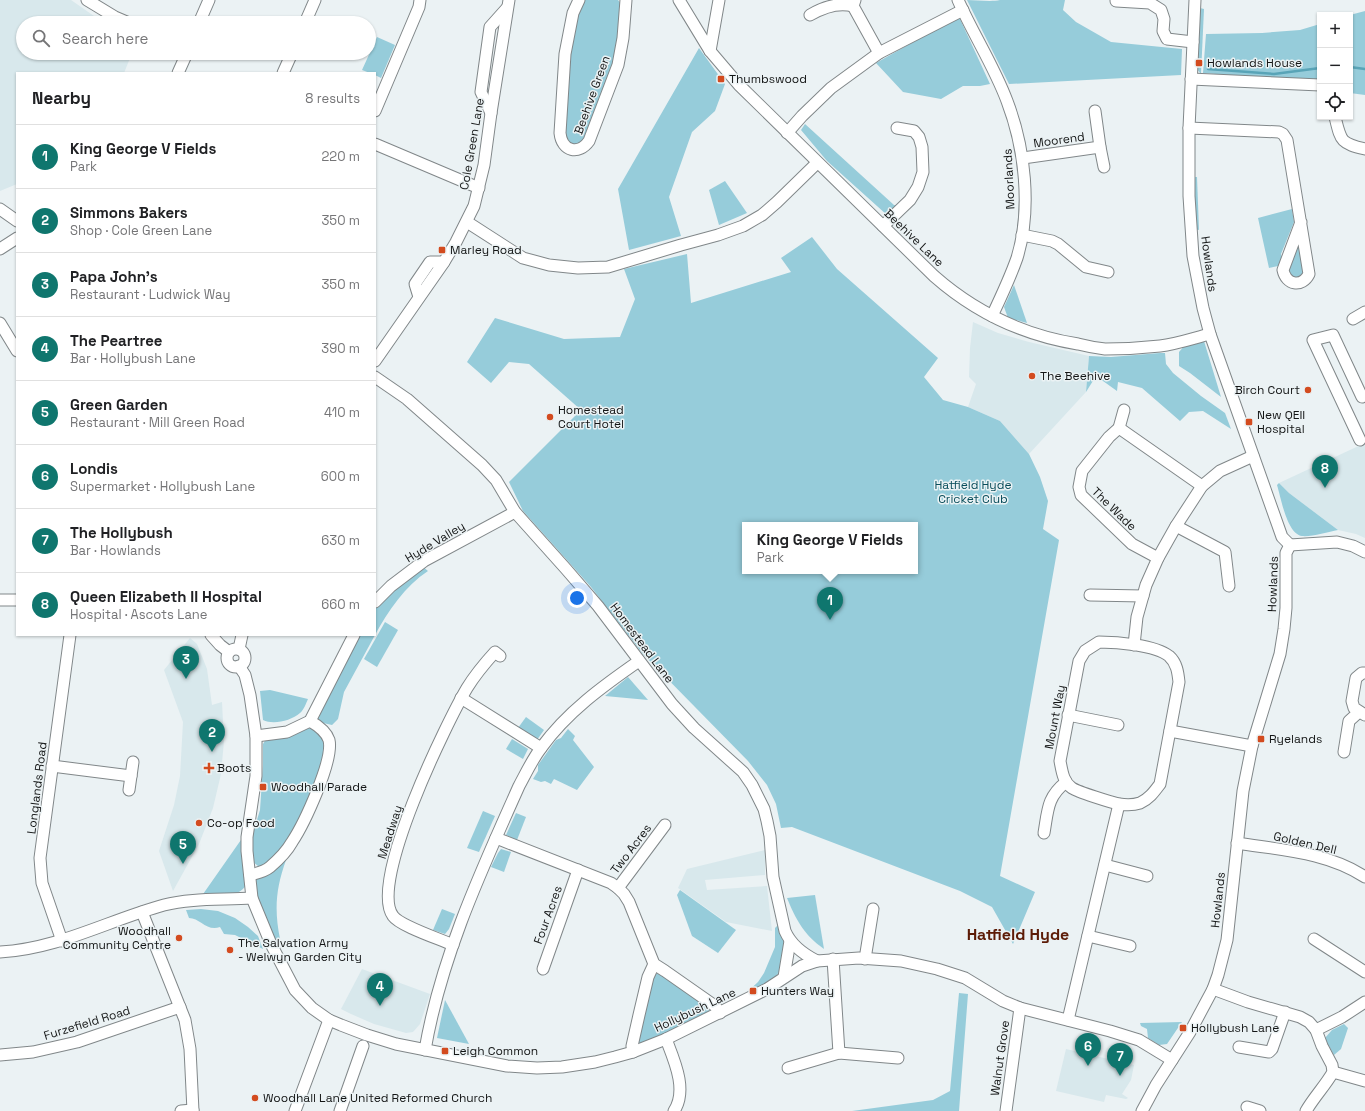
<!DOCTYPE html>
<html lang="en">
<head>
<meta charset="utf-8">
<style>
  body { margin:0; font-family:"Space Grotesk",sans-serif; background:#f2f2f2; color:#202124 }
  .controls { position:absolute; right:12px; top:12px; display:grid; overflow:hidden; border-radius:0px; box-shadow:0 1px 3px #0004 }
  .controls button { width:36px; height:36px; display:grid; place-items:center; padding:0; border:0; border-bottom:1px solid #e0e0e0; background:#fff; color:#202124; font:20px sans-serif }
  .you { position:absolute; left:577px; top:598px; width:14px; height:14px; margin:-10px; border:3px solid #fff; border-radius:50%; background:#1a73e8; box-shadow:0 0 0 6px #1a73e833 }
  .badge { display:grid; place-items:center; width:26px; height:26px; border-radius:50%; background:#0f766e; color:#fff; font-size:13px; font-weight:700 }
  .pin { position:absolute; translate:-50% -33px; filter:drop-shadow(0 1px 2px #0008) }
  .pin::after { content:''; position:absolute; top:21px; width:14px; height:12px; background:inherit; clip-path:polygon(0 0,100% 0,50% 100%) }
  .popup { position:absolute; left:742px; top:522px; width:176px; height:52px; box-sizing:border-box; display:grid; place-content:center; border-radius:0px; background:#fff; filter:drop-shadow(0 1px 3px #0005); font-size:13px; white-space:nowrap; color:#757577 }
  .popup b { font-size:15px; color:#202124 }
  .popup::after { content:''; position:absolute; left:50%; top:100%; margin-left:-8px; border:8px solid transparent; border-top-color:#fff }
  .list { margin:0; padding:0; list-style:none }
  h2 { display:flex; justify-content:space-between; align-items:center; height:52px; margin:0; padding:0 16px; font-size:17px }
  h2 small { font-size:13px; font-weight:400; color:#757577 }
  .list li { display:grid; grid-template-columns:26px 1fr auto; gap:12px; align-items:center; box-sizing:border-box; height:64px; padding:0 16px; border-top:1px solid #e0e0e0 }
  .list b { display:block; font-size:15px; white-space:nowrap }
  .list p { margin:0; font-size:13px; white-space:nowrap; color:#757577 }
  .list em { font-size:13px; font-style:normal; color:#757577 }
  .icon { flex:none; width:22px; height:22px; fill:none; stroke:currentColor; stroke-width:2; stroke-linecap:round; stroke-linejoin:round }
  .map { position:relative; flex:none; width:1365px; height:1111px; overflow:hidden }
  .search { position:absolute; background:#fff; box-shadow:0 1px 3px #0004; left:16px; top:16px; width:360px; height:44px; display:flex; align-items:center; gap:10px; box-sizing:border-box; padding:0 14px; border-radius:22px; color:#757577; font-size:15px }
  .panel { position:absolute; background:#fff; box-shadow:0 1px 3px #0004; left:16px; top:72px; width:360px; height:564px; border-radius:0px }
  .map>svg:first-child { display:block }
</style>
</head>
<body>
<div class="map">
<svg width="1365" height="1111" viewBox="0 0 1365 1111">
  <rect width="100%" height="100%" fill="#ebf2f4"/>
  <!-- built -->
  <g fill="#d8e8ec">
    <path d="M 0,0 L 71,0 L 104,23 L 23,23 L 23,53 L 132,53 L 124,73 L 17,73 L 17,184 L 0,191 Z"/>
    <path d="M 973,322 L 998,333 L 1029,342 L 1089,356 L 1086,392 L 1029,454 L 1000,421 L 968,407 L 976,384 L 969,377 L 970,348 Z"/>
    <path d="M 1365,443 L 1365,538 L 1356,534 L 1338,530 L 1289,493 L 1279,483 Z"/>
    <path d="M 190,638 L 197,644 L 207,669 L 212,705 L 222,702 L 224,741 L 221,774 L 213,808 L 199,844 L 173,891 L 159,851 L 174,805 L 180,776 L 183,722 L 164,670 Z"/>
    <path d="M 765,850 L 765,875 L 705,880 L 707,890 L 767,886 L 772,931 L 726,922 L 678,888 L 687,869 Z"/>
    <path d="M 362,969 L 430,994 L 420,1024 L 413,1032 L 406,1033 L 374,1024 L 351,1014 L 341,1009 Z"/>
    <path d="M 1066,1049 L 1134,1065 L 1131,1080 L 1122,1094 L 1128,1098 L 1126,1099 L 1106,1095 L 1104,1102 L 1056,1091 Z"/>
  </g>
  <!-- green -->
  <g fill="#96ccda" fill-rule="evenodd">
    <path d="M 582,0 L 618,0 L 623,6 L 616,64 L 586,137 L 578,147 L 568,145 L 564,130 L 565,92 L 575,13 Z"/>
    <path d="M 967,0 C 977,0 991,2 1000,0 L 1065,0 L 1063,10 L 1076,22 L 1111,42 L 1182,49 L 1181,75 L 1009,84 Z"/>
    <path d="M 1200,8 L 1204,9 L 1201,74 L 1196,68 Z"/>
    <path d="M 1365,11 L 1365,95 L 1350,93 L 1350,15 Z"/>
    <path d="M 954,19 L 960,19 L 990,84 L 980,86 L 963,86 L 941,99 L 903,92 L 876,63 Z"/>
    <path d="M 1320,24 L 1320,82 L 1203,73 L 1206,34 L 1262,33 L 1300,30 Z"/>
    <path d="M 377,37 L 395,45 L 381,78 L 375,75 L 375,73 L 370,73 L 362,70 Z"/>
    <path d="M 699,48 L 725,84 L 715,111 L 692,132 L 669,197 L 681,236 L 629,250 L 618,189 Z"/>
    <path d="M 805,124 L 894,205 L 899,205 L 887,215 L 827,161 L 801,130 Z"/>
    <path d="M 1193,177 L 1197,177 L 1199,230 L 1195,229 Z"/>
    <path d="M 725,181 L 747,213 L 719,225 L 709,190 Z"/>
    <path d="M 1292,209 L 1294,222 L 1281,254 L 1282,258 L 1278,266 L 1269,268 L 1258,218 Z"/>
    <path d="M 812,237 L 837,269 L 938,358 L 924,377 L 943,400 L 968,407 L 1000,421 L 1029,454 L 1040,477 L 1048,501 L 1043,529 L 1059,540 L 1000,876 L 1035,892 L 1013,944 L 992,907 L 960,891 L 792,827 L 781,828 L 776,804 L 767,785 L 748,761 L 642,653 L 591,587 L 523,511 L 509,482 L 581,410 L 529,364 L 509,362 L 491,383 L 467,362 L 495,318 L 564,339 L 620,337 L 635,299 L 624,269 L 687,254 L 691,303 L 791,272 L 781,258 ZM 745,525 L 915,525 L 915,571 L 745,571 Z"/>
    <path d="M 1299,237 L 1304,275 L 1295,278 L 1288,274 L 1288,266 Z"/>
    <path d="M 1014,285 L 1027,323 L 1008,318 L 1004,307 Z"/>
    <path d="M 1204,341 L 1221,397 L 1190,373 L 1179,366 L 1179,352 L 1186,344 Z"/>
    <path d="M 1160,353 L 1165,353 L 1166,364 L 1173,373 L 1201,396 L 1225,413 L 1231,429 L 1203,411 L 1189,412 L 1180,421 L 1142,388 L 1118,382 L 1117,391 L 1096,376 L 1086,392 L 1089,356 L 1111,357 Z"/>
    <path d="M 1279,483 L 1289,493 L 1338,530 C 1328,532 1311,537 1302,536 C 1287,534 1281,498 1277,485 Z"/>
    <path d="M 422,566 L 428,571 C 405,586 388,611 375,635 L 375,606 Z"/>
    <path d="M 385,622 L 398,630 L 377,667 L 364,659 Z"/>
    <path d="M 357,635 L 375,635 L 344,692 L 338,719 L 332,725 L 323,723 L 313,719 Z"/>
    <path d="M 628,677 L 648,700 L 605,696 Z"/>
    <path d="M 270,690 L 308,699 C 306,703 304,710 300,713 C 291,721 273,725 263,720 L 260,691 Z"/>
    <path d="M 526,717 L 544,730 L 537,740 L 518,728 Z"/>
    <path d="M 306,728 C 318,729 319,734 326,743 L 323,768 L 287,846 L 263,867 L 258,866 L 253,862 L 252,836 L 260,810 L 263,765 L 263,744 L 266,739 Z"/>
    <path d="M 568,729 L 575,736 L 573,740 L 594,767 L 577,790 L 554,779 L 551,784 L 545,781 L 541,782 L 533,779 L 538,771 L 538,765 L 556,740 L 561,738 Z"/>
    <path d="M 512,739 L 528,749 L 523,759 L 506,749 Z"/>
    <path d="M 483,811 L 495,816 L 479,852 L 467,848 Z"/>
    <path d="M 516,813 L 526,817 L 517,840 L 506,835 Z"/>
    <path d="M 243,837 L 246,885 C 238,899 215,896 201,897 Z"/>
    <path d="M 501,849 L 511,852 L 504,872 L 491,867 L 498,853 Z"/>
    <path d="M 283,858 L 286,860 C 276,888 274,909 280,939 L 274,940 C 266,923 253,899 256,880 L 272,869 Z"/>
    <path d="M 680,890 L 736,930 L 718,953 L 692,936 L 677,895 Z"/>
    <path d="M 815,895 L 824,949 C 804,935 796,920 787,898 Z"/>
    <path d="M 201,909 L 218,911 L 235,918 L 248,927 L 258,936 L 263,949 L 235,935 L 224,934 L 220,927 C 207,932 200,918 189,918 L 186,910 Z"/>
    <path d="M 442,909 L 455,914 L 449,929 L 445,934 L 433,930 Z"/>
    <path d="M 779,924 L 785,938 L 785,964 L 774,979 L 744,995 L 758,982 L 764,973 L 775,947 L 775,928 Z"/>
    <path d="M 659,973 L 709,1009 L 709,1013 L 706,1016 L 640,1044 L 637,1042 L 653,975 Z"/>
    <path d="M 959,993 L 968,994 L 959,1111 L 852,1111 L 933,1100 L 950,1091 Z"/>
    <path d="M 445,1000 L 469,1044 L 437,1038 Z"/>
    <path d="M 1182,1022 L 1167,1044 L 1159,1045 L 1148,1038 L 1147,1029 L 1141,1026 L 1140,1023 Z"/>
    <path d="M 1344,1024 L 1348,1028 L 1341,1049 L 1334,1055 L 1326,1041 L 1325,1038 L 1332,1030 Z"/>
  </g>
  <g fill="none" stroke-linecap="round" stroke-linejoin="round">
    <!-- stream -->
    <g stroke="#59a4b7" stroke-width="2.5">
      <path d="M 1350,67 L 1365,69"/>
      <path d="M 1208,69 L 1274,74 L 1320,68"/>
    </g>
    <!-- minor casing -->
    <g stroke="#818789" stroke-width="13">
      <g id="minor">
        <path d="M 87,0 L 115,17 L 129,23"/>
        <path d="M 579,0 L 573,13 L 565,54 L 560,133 C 562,152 579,155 589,141 L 618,65 L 623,38 L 626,0"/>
        <path d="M 679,0 L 710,51 L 739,85 L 934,276 C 976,313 1022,335 1078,344 C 1086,346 1096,348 1105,349 C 1123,349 1142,348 1160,346 C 1177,344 1194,338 1210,334"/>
        <path d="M 958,0 C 973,34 994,66 1007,101 C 1025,148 1032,209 1017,258 C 1010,278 1001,297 992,316"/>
        <path d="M 1195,0 L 1189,128 L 1189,196 L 1193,256 L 1203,308 L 1210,334 L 1282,537 L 1290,545"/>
        <path d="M 1116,1 L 1150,3 L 1161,10 L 1164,19 L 1163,31 L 1167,39 L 1193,42"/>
        <path d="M 853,6 L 879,53"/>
        <path d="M 810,15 C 822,8 838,2 853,6 L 855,0"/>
        <path d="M 199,23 L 209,0"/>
        <path d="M 305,23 L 315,0"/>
        <path d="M 710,51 L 719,0"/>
        <path d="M 178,73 L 187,53"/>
        <path d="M 283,73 L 292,53"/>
        <path d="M 1191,79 L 1320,85"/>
        <path d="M 375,111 L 419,7 L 420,0"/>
        <path d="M 1095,111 L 1100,147 L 1104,167"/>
        <path d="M 491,113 L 481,92 L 490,27 L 507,8"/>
        <path d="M 1335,117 C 1341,141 1340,143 1365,149"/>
        <path d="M 1189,128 L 1279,132 L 1283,134 L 1287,140 L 1309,274 C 1302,288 1286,285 1283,270 L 1301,222"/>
        <path d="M 787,133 L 802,116 L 831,88 L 879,53 L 963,10"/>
        <path d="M 375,144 L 479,188"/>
        <path d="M 1023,158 L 1100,147"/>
        <path d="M 0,209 L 17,221"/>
        <path d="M 467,222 L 523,258 L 549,265 L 578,268 L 608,267 L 681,245 L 718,235 L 743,226 L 762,215 L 777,202 L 817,163"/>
        <path d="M 883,226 L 910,200 L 918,187 L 923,172 L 922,147 L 919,137 L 914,131 L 897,128"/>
        <path d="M 1022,235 L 1052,241 L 1058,244 L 1086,267 L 1108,272"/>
        <path d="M 0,249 L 17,238"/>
        <path d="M 419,297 L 415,284 L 430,262 L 444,262"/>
        <path d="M 1353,319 L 1365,312"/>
        <path d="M 0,323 L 17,351"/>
        <path d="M 375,361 L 444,262 L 456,242 L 474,206 L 484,165 L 491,113 L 509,0"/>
        <path d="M 375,377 L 407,399 L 482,465 L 496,480 L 515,512 L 566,569 L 598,606 L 672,704 L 694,728 L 743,772 L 752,785 L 764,809 L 767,821 L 770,836 L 773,877 L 785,931 C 791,945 803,954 817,961"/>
        <path d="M 1119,428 L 1124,410"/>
        <path d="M 1360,440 L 1313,340 L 1333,335 L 1362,397"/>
        <path d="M 1176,526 L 1225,552 L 1229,586"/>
        <path d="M 1290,545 L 1337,542 L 1353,546 L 1365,552"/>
        <path d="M 1158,558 L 1132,544 L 1081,495 L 1079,487 L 1082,471 L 1109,437 L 1119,428 L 1202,486"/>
        <path d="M 1090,595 L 1143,596"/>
        <path d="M 0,600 L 17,600"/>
        <path d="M 375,602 L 391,586 L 424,561 L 515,512"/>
        <path d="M 211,635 L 220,645 L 229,652"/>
        <path d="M 1099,642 C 1117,642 1155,645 1169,656 C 1177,663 1178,673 1179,682 L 1160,784 C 1154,792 1149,799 1140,803 C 1134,805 1125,805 1119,804 C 1110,802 1078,792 1072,788 C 1063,782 1062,771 1060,761 L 1079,661 L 1085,651 Z"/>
        <path d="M 1134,645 L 1137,617 L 1146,585 L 1158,558 L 1176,526 L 1202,486 L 1220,471 L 1253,456"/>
        <path d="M 239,649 L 242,635"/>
        <circle cx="236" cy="658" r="9"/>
        <path d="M 239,666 L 245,675 L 250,695 L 256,736 L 256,776 L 247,837 L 247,851 L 252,898 L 271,944 L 295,990 L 312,1008 L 329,1020 L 341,1025 L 367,1035 L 396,1044 L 507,1066 L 537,1068 L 562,1067 L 595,1062 L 615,1057 L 633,1052 L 666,1039 L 767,989 L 802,966 L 817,961 L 859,958 L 901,961 L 937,969 L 965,978 L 1003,1001 L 1020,1008 L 1110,1031 L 1139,1040 L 1172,1060"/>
        <path d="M 1365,673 L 1362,673 L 1356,678 L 1352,701 L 1354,708 L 1365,715"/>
        <path d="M 461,698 L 541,748"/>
        <path d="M 1068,715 L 1118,725"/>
        <path d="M 1170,731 L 1252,746"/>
        <path d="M 256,736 L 287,732 L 310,721 L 354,635"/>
        <path d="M 1344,752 L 1349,721 L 1359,712"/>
        <path d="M 52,766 L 131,776"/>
        <path d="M 129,790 L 133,762"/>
        <path d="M 1044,833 C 1048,810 1047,797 1066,782"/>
        <path d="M 496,838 L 611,883 L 618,888 L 624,894 L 629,902 L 654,964 L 665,971 L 715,1006 L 720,1013"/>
        <path d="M 1237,843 C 1281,850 1327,852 1365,877"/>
        <path d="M 1105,865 L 1147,876"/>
        <path d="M 250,875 C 257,873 264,872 270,867 C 277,861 287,851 292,842 C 304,824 334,760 329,740 C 326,731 317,725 310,721"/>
        <path d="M 618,888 L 665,825"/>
        <path d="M 142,912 L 185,1020 L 190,1049 L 193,1111"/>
        <path d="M 1088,936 L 1130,946"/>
        <path d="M 1314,939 L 1365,972"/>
        <path d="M 62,941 L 42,883 L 40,858 L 70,635"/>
        <path d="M 453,945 C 440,939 400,926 393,916 C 368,883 447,722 467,688 C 475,675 485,663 495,652 L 500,656"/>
        <path d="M 0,952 C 58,949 109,920 164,905 C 190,898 224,900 252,898"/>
        <path d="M 833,959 L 839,1053"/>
        <path d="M 865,959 L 873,909"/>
        <path d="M 543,969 L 578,870"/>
        <path d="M 784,977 L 790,941"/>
        <path d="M 1213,989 L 1248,1002 L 1300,1017 L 1309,1022 L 1316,1030 L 1322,1046 L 1332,1065 L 1333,1072 C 1325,1086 1314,1097 1306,1111"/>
        <path d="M 1068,1020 L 1119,804"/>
        <path d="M 1316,1030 L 1342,1017 L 1365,1002"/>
        <path d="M 666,1039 C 674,1060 688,1090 674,1111"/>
        <path d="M 1239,1047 L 1269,1052 L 1272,1049 L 1285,1012"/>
        <path d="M 425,1050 C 441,957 481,871 519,786 C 526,773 532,760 541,748 C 567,712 603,686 639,661"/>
        <path d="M 633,1052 L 632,1046 L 639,1015 L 648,977 L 654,964"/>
        <path d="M 0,1055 L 33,1052 L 77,1042 L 180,1007"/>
        <path d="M 788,1068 L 839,1053 L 898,1058"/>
        <path d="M 1333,1072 L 1365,1081"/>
        <path d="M 1247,1107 L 1260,1111"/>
        <path d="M 181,1111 L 193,1110"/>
        <path d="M 295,1111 L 329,1020"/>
        <path d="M 340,1111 L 363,1046"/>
        <path d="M 1006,1111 L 1020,1008"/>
        <path d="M 1142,1111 L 1156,1085 L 1190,1032 L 1213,989 L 1218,975 L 1227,940 L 1243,791 L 1252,746 L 1280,654 L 1284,629 L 1286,608 L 1286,553 L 1290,545"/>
      </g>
    </g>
    <!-- minor -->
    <use href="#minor" stroke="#fff" stroke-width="11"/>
  </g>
  <!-- markers -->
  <g fill="#d34b1f" stroke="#ebf2f4" stroke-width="1.5">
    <rect x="1195" y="59" width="8" height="8" rx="2"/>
    <rect x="717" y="75" width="8" height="8" rx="2"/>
    <rect x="438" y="246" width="8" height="8" rx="2"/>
    <circle cx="1032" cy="376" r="4"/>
    <circle cx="1308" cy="390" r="4"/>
    <circle cx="550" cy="417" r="4"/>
    <rect x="1245" y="418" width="8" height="8" rx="2"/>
    <rect x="1257" y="735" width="8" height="8" rx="2"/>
    <path d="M207 762h4v4h4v4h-4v4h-4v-4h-4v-4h4z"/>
    <rect x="259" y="783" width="8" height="8" rx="2"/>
    <circle cx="199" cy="823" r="4"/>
    <circle cx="179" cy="938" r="4"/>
    <circle cx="230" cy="950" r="4"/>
    <rect x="749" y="987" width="8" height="8" rx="2"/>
    <rect x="1179" y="1024" width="8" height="8" rx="2"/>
    <rect x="441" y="1047" width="8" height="8" rx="2"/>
    <circle cx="255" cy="1098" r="4"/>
  </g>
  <g text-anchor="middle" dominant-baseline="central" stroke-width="3" stroke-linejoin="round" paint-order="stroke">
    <!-- poi labels -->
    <g font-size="12" fill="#141616" stroke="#ebf2f4" text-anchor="start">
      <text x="1207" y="63">Howlands House</text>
      <text x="729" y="79">Thumbswood</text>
      <text x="450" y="250">Marley Road</text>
      <text x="1040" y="376">The Beehive</text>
      <text x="1300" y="390" text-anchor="end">Birch Court</text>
      <text x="558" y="410">Homestead<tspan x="558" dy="14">Court Hotel</tspan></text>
      <text x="1257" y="415">New QEII<tspan x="1257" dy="14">Hospital</tspan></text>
      <text x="1269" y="739">Ryelands</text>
      <text x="217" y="768">Boots</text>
      <text x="271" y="787">Woodhall Parade</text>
      <text x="207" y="823">Co-op Food</text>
      <text x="171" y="931" text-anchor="end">Woodhall<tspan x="171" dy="14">Community Centre</tspan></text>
      <text x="238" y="943">The Salvation Army<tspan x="238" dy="14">- Welwyn Garden City</tspan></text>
      <text x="761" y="991">Hunters Way</text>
      <text x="1191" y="1028">Hollybush Lane</text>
      <text x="453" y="1051">Leigh Common</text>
      <text x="263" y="1098">Woodhall Lane United Reformed Church</text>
    </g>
    <!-- street labels -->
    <g font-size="12" fill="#141616" stroke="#ebf2f4">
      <text transform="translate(592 95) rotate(-70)">Beehive Green</text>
      <text transform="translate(1059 140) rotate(-8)">Moorend</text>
      <text transform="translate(472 144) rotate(-80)">Cole Green Lane</text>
      <text transform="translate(1009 179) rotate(-93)">Moorlands</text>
      <text transform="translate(914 238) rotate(44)">Beehive Lane</text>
      <text transform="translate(1209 264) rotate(82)">Howlands</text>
      <text transform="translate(1114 509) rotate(44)">The Wade</text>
      <text transform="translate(435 542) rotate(-31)">Hyde Valley</text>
      <text transform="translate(1273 584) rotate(-88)">Howlands</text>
      <text transform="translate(642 643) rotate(53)">Homestead Lane</text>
      <text transform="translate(1055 717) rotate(-79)">Mount Way</text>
      <text transform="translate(37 788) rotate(-83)">Longlands Road</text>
      <text transform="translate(390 832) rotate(-72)">Meadway</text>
      <text transform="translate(1305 843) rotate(13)">Golden Dell</text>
      <text transform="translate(631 849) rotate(-53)">Two Acres</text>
      <text transform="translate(1218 900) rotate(-84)">Howlands</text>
      <text transform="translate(548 915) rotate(-70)">Four Acres</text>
      <text transform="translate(695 1010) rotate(-25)">Hollybush Lane</text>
      <text transform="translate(87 1023) rotate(-17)">Furzefield Road</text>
      <text transform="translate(1000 1058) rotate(-82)">Walnut Grove</text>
    </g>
    <!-- park labels -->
    <g font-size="12" fill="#094d5b" stroke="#ebf2f4">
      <text x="973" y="485">Hatfield Hyde<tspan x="973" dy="14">Cricket Club</tspan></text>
    </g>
    <!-- district labels -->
    <g font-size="16" font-weight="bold" fill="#5c1b06" stroke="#ebf2f4">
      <text x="1018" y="934">Hatfield Hyde</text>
    </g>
  </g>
</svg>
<div class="controls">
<button>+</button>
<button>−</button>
<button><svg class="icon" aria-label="locate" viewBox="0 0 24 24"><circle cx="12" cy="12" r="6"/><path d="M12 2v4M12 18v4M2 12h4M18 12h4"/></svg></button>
</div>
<div class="you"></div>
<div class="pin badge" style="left:830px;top:620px">1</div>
<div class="popup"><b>King George V Fields</b>Park</div>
<div class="pin badge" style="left:212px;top:752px">2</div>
<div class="pin badge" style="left:186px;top:679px">3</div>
<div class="pin badge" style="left:380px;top:1006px">4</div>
<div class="pin badge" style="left:183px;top:864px">5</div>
<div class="pin badge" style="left:1088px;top:1066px">6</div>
<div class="pin badge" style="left:1120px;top:1076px">7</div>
<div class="pin badge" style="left:1325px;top:488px">8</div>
<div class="search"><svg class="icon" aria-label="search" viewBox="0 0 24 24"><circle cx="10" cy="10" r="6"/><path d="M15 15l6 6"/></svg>Search here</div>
<section class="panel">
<h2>Nearby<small>8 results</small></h2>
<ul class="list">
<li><span class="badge">1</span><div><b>King George V Fields</b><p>Park</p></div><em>220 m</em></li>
<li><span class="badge">2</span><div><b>Simmons Bakers</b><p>Shop · Cole Green Lane</p></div><em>350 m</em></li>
<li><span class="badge">3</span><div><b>Papa John's</b><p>Restaurant · Ludwick Way</p></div><em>350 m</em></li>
<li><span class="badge">4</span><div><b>The Peartree</b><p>Bar · Hollybush Lane</p></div><em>390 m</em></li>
<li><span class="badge">5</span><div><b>Green Garden</b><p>Restaurant · Mill Green Road</p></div><em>410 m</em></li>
<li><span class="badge">6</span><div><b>Londis</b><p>Supermarket · Hollybush Lane</p></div><em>600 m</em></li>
<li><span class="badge">7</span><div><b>The Hollybush</b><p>Bar · Howlands</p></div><em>630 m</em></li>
<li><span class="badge">8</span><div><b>Queen Elizabeth II Hospital</b><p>Hospital · Ascots Lane</p></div><em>660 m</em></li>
</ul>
</section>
</div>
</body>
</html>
